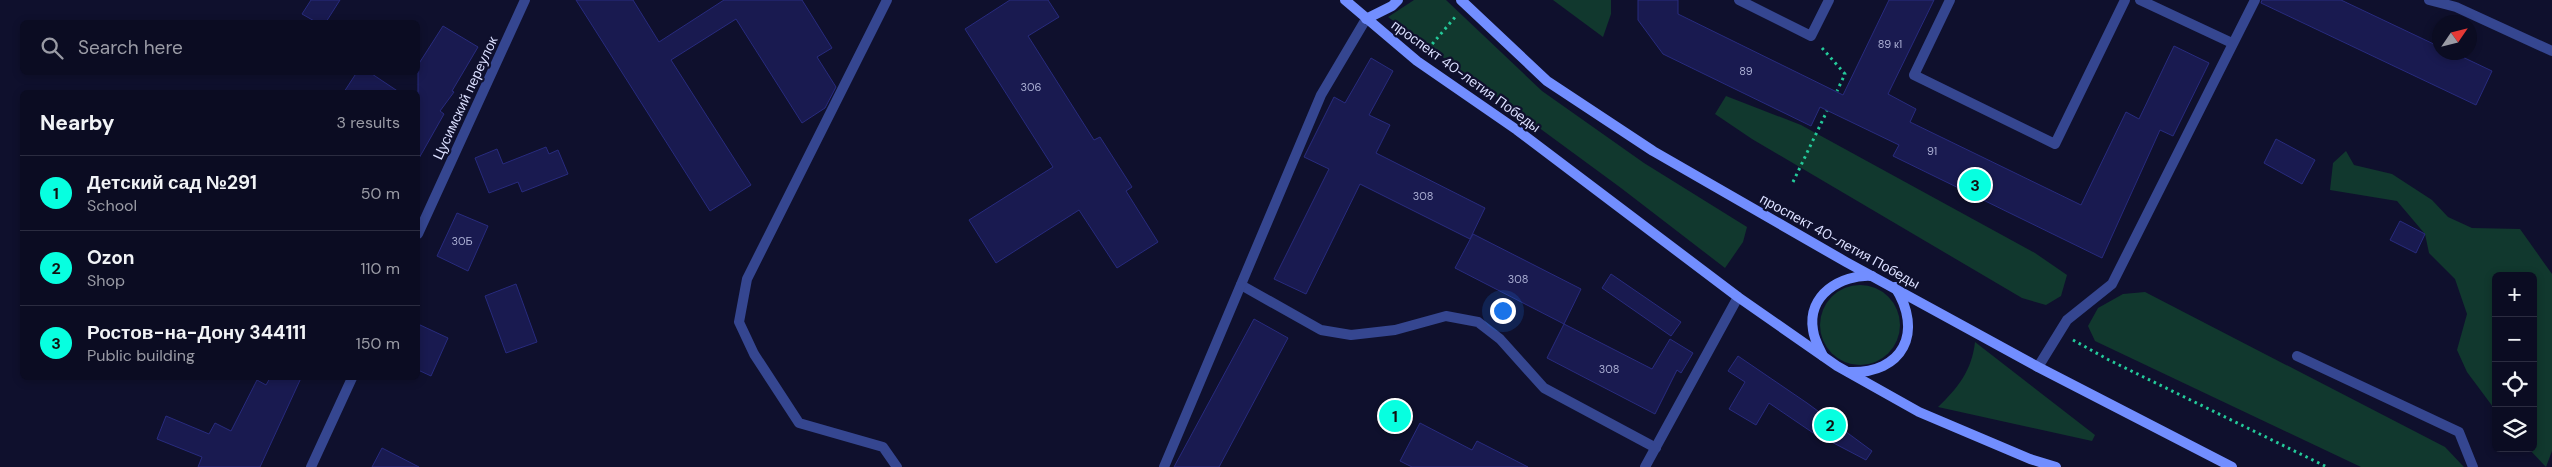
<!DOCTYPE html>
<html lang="en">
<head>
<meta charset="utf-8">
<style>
  body { margin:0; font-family:"DM Sans",sans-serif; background:#14152a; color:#f1f3f6 }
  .controls { position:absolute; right:15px; bottom:15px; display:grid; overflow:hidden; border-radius:8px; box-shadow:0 2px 8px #0003 }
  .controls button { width:45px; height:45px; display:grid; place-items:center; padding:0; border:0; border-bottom:1px solid #2b2c40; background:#0b0c22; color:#f1f3f6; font:25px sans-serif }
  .compass { position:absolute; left:2432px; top:15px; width:45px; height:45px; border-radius:50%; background:#0b0c22; box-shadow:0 2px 8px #0003; rotate:55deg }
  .you { position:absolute; left:1502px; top:310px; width:18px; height:18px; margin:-12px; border:4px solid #fff; border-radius:50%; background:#1a73e8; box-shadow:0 0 0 8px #1a73e833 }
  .badge { display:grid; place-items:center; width:32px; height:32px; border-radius:50%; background:#07ffe0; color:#111; font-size:16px; font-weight:700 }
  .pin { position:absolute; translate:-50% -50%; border:2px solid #fff; box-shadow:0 1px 5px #0006 }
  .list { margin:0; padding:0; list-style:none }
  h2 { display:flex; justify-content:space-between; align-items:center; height:65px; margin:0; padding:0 20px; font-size:21px }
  h2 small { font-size:16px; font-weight:400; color:#9a9ba5 }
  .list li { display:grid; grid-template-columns:32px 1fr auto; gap:15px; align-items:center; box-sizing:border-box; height:75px; padding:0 20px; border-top:1px solid #2b2c40 }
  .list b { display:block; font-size:19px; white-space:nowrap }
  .list p { margin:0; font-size:16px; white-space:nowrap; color:#9a9ba5 }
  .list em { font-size:16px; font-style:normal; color:#9a9ba5 }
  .icon { flex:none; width:28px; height:28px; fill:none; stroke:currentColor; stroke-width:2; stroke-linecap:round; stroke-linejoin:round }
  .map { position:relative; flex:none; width:2552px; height:467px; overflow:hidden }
  .search { position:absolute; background:#0b0c22; box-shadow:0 2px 8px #0003; left:20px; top:20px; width:400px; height:55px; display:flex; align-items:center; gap:12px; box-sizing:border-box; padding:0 18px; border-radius:8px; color:#9a9ba5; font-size:19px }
  .panel { position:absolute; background:#0b0c22; box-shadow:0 2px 8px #0003; left:20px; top:90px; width:400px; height:290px; border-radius:8px }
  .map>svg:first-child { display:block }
</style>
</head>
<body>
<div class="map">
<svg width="2552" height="467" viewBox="0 0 2552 467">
  <rect width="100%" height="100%" fill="#0f102d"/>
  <!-- green -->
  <g fill="#11382e">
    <path d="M 1414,0 L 1446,0 L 1542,91 L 1644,163 L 1747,227 L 1743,242 L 1725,268 L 1621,188 L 1388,17 Z"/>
    <path d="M 1553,0 L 1611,0 L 1611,14 L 1603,37 Z"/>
    <path d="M 1726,96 L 1801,125 L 2035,253 L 2067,275 L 2061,296 L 2046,305 L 2022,298 L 1752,139 L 1715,114 Z"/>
    <path d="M 2346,151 L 2354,165 L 2392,174 L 2432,200 L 2448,217 L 2472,228 L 2520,229 L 2552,274 L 2552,451 L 2546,467 L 2528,448 L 2533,448 L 2533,276 L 2496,276 L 2496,411 L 2467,372 L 2457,350 L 2467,314 L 2455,279 L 2429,253 L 2425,234 L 2397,201 L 2330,190 L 2333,163 Z"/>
    <circle cx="1860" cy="325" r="40"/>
    <path d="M 2145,292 L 2445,447 L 2464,467 L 2361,467 L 2095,341 L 2088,326 L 2098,308 L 2123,294 Z"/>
    <path d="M 1975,342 L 2095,435 L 2092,441 L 1938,407 C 1958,388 1972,370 1975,342 Z"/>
  </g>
  <!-- building -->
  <g fill="#191a50" stroke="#282b7e">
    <path d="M 311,0 L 340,0 L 326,22 L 316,22 L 302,14 Z"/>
    <path d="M 576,0 L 633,0 L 659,42 L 724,0 L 802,0 L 832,48 L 817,57 L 836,87 L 825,108 L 802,123 L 736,19 L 671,60 L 751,185 L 710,211 Z"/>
    <path d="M 1010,0 L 1048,0 L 1059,17 L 1028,36 L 1094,140 L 1100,137 L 1132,187 L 1126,191 L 1158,242 L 1117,268 L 1079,210 L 996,263 L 969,220 L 1053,167 L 965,29 Z"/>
    <path d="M 1638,0 L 1678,0 L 1678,14 L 1843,95 L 1889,0 L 1934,0 L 1888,94 L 1916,109 L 1910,122 L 2081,205 L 2126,112 L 2139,119 L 2174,46 L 2209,63 L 2173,136 L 2160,130 L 2102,258 L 1893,156 L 1899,145 L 1820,107 L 1811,126 L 1663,54 L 1638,20 Z"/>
    <path d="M 2262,0 L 2341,0 L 2440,47 L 2440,52 L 2452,52 L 2492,71 L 2476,105 L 2261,3 Z"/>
    <path d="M 443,26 L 478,47 L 452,91 L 454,92 L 440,111 L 444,114 L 418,160 L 418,65 Z"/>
    <path d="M 1371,58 L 1393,71 L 1369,115 L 1390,125 L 1376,153 L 1485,208 L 1470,239 L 1360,184 L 1306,294 L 1274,279 L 1329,169 L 1304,157 L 1334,97 L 1345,103 Z"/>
    <path d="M 357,72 L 369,72 L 399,92 L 344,92 Z"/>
    <path d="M 2276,139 L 2315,160 L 2302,184 L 2264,163 Z"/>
    <path d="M 546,147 L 549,154 L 558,150 L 568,174 L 522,192 L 518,182 L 489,193 L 475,158 L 497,149 L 503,164 Z"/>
    <path d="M 457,213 L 488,226 L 468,271 L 437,256 Z"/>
    <path d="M 2400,221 L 2425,234 L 2416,253 L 2390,240 Z"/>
    <path d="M 1473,234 L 1581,289 L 1564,324 L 1455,268 Z"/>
    <path d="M 1611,274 L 1681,322 L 1671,336 L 1602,288 Z"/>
    <path d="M 516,284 L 537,342 L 506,353 L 485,296 Z"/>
    <path d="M 1254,319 L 1288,338 L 1219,467 L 1174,467 Z"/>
    <path d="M 418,324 L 448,338 L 431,376 L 418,370 Z"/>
    <path d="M 1564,324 L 1652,369 L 1670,339 L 1693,353 L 1681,373 L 1677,370 L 1655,414 L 1547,358 Z"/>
    <path d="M 1738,356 L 1807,403 L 1872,451 L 1866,460 L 1824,438 L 1822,439 L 1769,403 L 1756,425 L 1729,409 L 1745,382 L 1728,371 Z"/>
    <path d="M 270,378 L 301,378 L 260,467 L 198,467 L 202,457 L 157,439 L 166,416 L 209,434 L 215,423 L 231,431 L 257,380 L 266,385 Z"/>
    <path d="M 1420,423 L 1472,450 L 1477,441 L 1528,467 L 1412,467 L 1400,461 Z"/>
    <path d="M 382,448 L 419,467 L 372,467 Z"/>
  </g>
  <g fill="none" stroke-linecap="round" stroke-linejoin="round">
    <!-- path -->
    <g stroke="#24ca9a" stroke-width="3" stroke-dasharray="2.5 4" stroke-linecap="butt">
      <path d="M 1822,48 L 1845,74 L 1837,91"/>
      <path d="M 1428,49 L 1456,16"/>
      <path d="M 1793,182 L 1827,111"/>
      <path d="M 2073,340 L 2109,360 L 2327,467"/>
    </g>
    <!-- service -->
    <g stroke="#354690" stroke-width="10">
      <path d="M 887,0 L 747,279 L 739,322 L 754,354 L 799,423 L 883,447 L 897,467"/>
      <path d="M 1739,0 L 1811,36 L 1829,0"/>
      <path d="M 1950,0 L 1914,75 L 2055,144 L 2125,0"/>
      <path d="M 2140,0 L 2232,43"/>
      <path d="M 2429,0 L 2456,7 L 2552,51"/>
      <path d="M 1241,285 L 1321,330 L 1351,335 L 1395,330 L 1446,316 L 1478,322 L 1500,339 L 1544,388 L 1656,448"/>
      <path d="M 2297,356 L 2459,432 L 2473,467"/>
      <path d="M 2038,367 L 2067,320 L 2112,284 L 2255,0"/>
      <path d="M 1645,467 L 1738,297"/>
    </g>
    <!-- minor -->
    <g stroke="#354690" stroke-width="10">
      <path d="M 418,234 L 525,0"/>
      <path d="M 311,467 L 352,378"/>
      <path d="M 1164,467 L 1321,95 L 1366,19"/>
    </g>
    <!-- secondary -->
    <g stroke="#728eff" stroke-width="10">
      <path d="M 1345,0 L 1417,61 L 1517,130 L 1738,297 L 1837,366 L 1919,412 L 2030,459 L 2056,467"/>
      <path d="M 1461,0 L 1547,81 L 1653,151 L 1846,262 L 2038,367 L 2232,467"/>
      <path d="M 1366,19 L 1392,6 L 1398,0"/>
      <path d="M 1823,356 C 1819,348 1814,339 1813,330 C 1807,295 1841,274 1872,276"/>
      <path d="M 1849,372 C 1903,374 1924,332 1895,287"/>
    </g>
  </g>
  <g text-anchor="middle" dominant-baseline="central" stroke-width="4.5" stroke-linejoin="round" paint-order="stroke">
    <!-- number labels -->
    <g font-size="11" fill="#aaaed3">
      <text x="1890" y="44">89 к1</text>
      <text x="1746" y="71">89</text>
      <text x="1031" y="87">306</text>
      <text x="1932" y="151">91</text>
      <text x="1423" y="196">308</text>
      <text x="462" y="241">30Б</text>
      <text x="1518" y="279">308</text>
      <text x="1609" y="369">308</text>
    </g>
    <!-- street labels -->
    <g font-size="14" fill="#dbdfff" stroke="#0f102d">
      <text transform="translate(1466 76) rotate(36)">проспект 40-летия Победы</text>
      <text transform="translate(465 98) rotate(-65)">Цусимский переулок</text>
      <text transform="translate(1840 241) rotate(29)">проспект 40-летия Победы</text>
    </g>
  </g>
</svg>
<div class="controls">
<button>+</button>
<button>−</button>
<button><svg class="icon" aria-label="locate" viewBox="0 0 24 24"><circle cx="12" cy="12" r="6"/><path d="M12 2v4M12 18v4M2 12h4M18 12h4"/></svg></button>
<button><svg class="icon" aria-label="layers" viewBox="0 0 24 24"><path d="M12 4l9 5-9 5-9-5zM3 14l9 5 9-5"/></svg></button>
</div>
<svg class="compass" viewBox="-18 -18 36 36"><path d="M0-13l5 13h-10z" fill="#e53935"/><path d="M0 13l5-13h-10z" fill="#9a9ba5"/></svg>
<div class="you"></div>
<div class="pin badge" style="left:1395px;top:416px">1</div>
<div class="pin badge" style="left:1830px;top:425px">2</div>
<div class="pin badge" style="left:1975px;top:185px">3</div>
<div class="search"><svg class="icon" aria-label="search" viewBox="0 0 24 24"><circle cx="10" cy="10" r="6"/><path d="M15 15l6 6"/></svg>Search here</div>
<section class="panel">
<h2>Nearby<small>3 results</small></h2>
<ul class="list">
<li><span class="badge">1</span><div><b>Детский сад №291</b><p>School</p></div><em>50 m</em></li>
<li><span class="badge">2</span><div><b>Ozon</b><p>Shop</p></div><em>110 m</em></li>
<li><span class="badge">3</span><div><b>Ростов-на-Дону 344111</b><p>Public building</p></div><em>150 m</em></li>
</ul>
</section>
</div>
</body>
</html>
